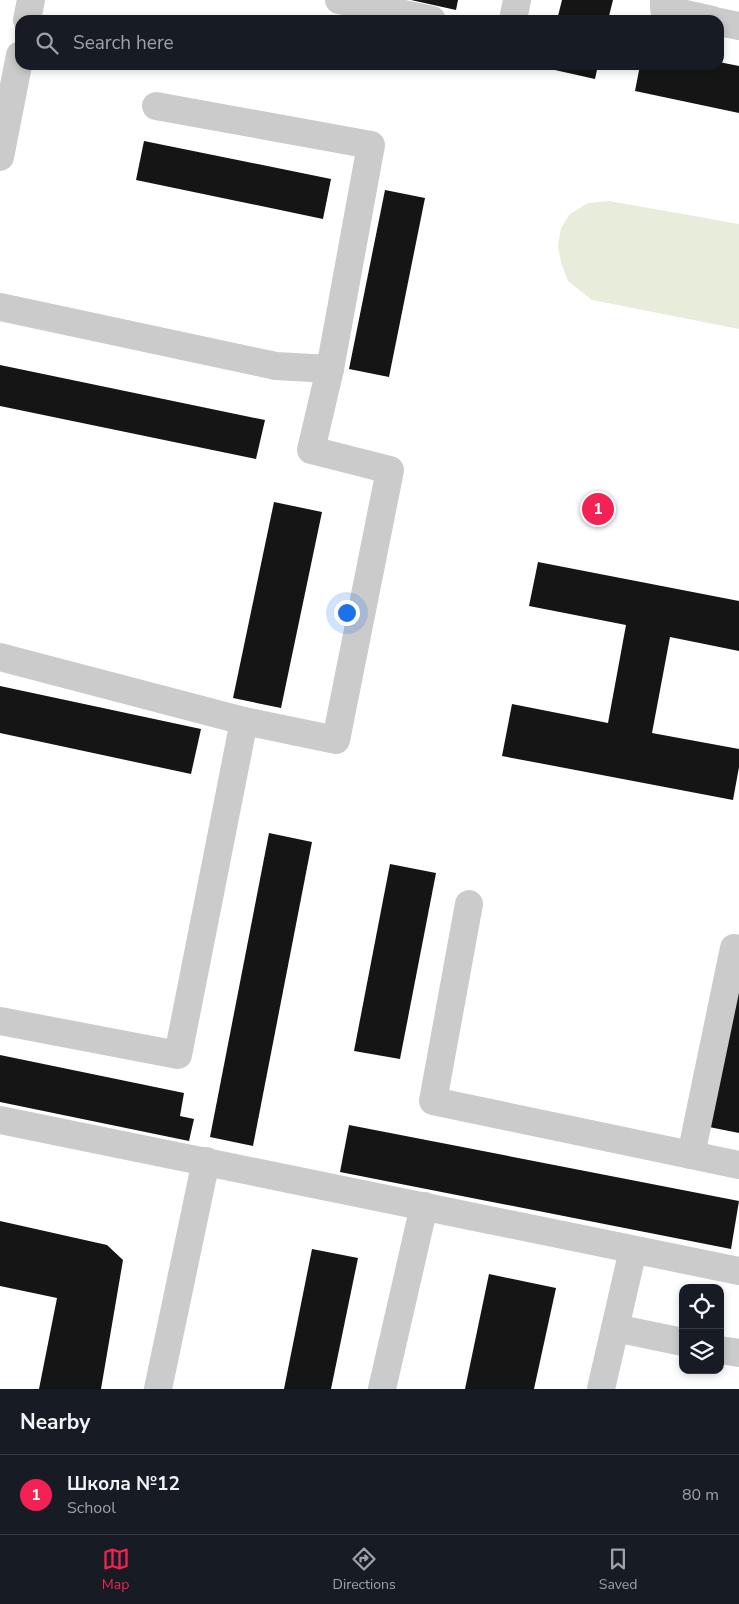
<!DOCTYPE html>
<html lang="en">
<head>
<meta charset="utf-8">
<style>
  body { margin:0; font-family:"Nunito Sans",sans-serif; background:#20242c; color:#f1f3f6 }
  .controls { position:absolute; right:15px; bottom:15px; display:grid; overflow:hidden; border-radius:10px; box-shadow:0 2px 8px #0003 }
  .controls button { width:45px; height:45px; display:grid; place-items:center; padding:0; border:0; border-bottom:1px solid #363941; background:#171b24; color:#f1f3f6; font:25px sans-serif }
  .you { position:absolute; left:346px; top:612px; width:18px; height:18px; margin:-12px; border:4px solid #fff; border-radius:50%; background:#1a73e8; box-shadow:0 0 0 8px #1a73e833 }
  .badge { display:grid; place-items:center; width:32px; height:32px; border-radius:50%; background:#f42155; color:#fff; font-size:16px; font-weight:700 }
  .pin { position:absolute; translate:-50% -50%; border:2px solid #fff; box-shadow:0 1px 5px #0006 }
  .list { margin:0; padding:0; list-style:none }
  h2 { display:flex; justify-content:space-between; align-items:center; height:65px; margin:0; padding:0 20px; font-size:21px }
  h2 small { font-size:16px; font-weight:400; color:#9ea1a6 }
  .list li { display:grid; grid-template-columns:32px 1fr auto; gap:15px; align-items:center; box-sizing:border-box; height:80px; padding:0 20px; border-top:1px solid #363941 }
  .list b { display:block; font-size:19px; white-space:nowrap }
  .list p { margin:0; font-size:16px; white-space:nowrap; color:#9ea1a6 }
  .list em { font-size:16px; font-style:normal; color:#9ea1a6 }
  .icon { flex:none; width:28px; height:28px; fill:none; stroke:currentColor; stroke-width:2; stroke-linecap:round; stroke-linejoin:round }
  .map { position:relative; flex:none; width:739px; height:1389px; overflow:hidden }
  .search { position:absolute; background:#171b24; box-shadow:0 2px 8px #0003; left:15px; right:15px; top:15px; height:55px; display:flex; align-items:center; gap:12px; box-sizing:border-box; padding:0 18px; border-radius:15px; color:#9ea1a6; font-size:19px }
  .sheet { height:145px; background:#171b24 }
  nav { display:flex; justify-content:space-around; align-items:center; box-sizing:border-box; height:70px; border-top:1px solid #363941; background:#171b24; font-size:14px; color:#9ea1a6 }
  nav a { display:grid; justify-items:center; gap:2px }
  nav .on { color:#f42155 }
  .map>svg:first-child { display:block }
</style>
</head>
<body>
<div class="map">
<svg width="739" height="1389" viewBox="0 0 739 1389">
  <rect width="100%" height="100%" fill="#fff"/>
  <!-- green -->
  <path fill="#e7edda" d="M 609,201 L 739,224 L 739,329 L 592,300 L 568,281 L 561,263 L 558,246 L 561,228 L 570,214 L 588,203 Z"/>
  <!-- building -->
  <g fill="#151515">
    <path d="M 411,0 L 458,0 L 456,10 Z"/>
    <path d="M 562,0 L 613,0 L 608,20 L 557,20 Z"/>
    <path d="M 719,62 L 739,66 L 739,113 L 635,91 L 640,65 L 719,65 Z"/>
    <path d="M 547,65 L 598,65 L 595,79 L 546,68 Z"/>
    <path d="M 144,141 L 331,179 L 323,219 L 136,180 Z"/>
    <path d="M 385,190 L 425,198 L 389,377 L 349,369 Z"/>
    <path d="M 0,365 L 265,420 L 256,459 L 0,406 Z"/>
    <path d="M 274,502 L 322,512 L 281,708 L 233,698 Z"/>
    <path d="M 538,562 L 739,601 L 739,651 L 670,637 L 652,733 L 739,749 L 739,767 L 733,800 L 502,756 L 512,704 L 608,723 L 626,625 L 529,606 Z"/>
    <path d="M 0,686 L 201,729 L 191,774 L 0,733 Z"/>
    <path d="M 269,833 L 312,842 L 253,1146 L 210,1137 Z"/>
    <path d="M 390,864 L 436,873 L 400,1059 L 354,1051 Z"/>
    <path d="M 739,974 L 739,1133 L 709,1127 Z"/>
    <path d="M 0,1055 L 184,1093 L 180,1116 L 194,1119 L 189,1141 L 0,1102 Z"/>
    <path d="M 349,1125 L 739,1201 L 731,1249 L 340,1172 Z"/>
    <path d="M 0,1221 L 107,1245 L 123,1260 L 101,1389 L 39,1389 L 57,1298 L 0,1286 Z"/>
    <path d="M 312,1249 L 358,1258 L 331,1389 L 284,1389 Z"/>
    <path d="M 489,1274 L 556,1288 L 534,1389 L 465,1389 Z"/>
  </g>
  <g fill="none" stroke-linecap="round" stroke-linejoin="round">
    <!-- minor -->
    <g stroke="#cbcbcb" stroke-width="28">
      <path d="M 339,0 L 432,20"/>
      <path d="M 664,0 L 664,9 L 712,20"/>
      <path d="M 27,20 L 31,0"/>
      <path d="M 513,20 L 517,0"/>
      <path d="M 719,22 L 739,26"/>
      <path d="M 0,157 L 20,55"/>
      <path d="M 0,307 L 276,366 L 330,369 L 371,145 L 156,106"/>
      <path d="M 0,657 L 244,721 L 336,740 L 390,470 L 311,450 L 330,369"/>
      <path d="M 469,904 L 433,1101 L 739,1165"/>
      <path d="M 0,1021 L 178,1055 L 244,721"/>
      <path d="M 0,1120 L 739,1271"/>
      <path d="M 691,1155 L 734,948"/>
      <path d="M 615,1328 L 683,1342"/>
      <path d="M 720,1350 L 739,1353"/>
      <path d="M 158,1389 L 206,1161"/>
      <path d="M 382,1389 L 424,1206"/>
      <path d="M 601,1389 L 633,1250"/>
    </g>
  </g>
</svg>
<div class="controls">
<button><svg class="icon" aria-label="locate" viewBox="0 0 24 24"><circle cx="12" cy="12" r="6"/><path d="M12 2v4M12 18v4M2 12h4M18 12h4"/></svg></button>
<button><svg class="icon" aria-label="layers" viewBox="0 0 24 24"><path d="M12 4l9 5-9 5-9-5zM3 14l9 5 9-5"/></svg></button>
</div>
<div class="you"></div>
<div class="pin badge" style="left:598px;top:509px">1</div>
<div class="search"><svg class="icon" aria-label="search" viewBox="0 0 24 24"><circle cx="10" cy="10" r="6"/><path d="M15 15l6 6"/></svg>Search here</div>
</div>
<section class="sheet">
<h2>Nearby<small></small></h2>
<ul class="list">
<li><span class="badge">1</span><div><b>Школа №12</b><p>School</p></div><em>80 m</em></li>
</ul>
</section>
<nav>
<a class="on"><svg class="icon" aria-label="map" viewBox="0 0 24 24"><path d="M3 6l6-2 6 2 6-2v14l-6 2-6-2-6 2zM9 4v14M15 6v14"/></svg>Map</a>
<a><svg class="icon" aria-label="directions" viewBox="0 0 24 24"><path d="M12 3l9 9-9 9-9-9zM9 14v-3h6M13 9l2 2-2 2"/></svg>Directions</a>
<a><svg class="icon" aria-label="saved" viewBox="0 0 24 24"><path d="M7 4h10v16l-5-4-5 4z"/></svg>Saved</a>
</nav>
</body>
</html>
